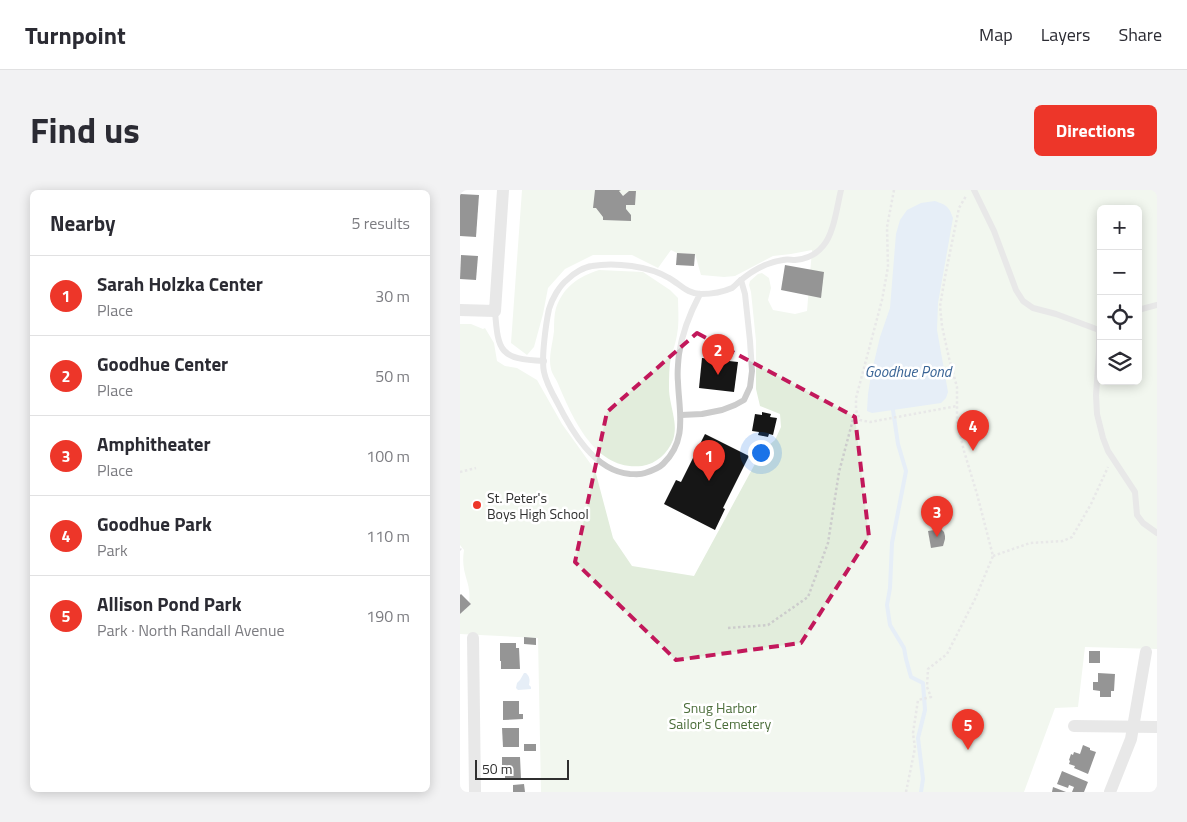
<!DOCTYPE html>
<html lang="en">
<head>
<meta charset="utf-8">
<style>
  body { margin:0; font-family:"Titillium Web",sans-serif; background:#f2f2f3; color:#2b2b33 }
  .controls { position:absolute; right:15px; top:15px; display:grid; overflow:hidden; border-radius:8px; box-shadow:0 2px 12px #0003 }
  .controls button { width:45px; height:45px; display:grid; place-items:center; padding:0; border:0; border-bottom:1px solid #e1e1e2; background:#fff; color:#2b2b33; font:25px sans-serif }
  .scale { position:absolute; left:15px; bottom:12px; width:94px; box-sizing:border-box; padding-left:5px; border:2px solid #2f2f2f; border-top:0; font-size:14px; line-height:18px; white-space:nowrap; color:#2f2f2f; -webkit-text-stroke:4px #fff; paint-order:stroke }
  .you { position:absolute; left:300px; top:262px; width:18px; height:18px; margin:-12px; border:4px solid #fff; border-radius:50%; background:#1a73e8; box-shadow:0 0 0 8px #1a73e833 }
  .badge { display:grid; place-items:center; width:32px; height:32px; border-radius:50%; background:#ed3629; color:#fff; font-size:16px; font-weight:700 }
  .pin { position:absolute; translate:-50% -41px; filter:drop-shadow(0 1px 2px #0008) }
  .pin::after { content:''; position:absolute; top:26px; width:18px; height:15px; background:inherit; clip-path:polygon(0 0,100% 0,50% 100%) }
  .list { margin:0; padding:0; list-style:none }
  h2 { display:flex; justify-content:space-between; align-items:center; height:65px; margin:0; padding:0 20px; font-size:21px }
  h2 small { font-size:16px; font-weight:400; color:#7c7c81 }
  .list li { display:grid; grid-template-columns:32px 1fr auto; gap:15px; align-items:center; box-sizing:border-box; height:80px; padding:0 20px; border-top:1px solid #e1e1e2 }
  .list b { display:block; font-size:19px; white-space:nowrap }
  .list p { margin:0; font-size:16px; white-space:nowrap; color:#7c7c81 }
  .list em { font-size:16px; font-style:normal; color:#7c7c81 }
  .icon { flex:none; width:28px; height:28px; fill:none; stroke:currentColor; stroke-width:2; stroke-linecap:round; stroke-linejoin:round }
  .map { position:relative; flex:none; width:697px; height:602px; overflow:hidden; border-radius:8px }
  header { display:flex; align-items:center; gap:30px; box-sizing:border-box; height:70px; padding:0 25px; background:#fff; border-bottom:1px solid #e1e1e2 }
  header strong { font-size:24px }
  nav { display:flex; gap:28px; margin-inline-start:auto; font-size:18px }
  .intro { display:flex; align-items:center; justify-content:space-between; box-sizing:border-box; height:120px; padding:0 30px }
  h1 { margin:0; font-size:35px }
  .button { padding:12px 22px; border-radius:8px; background:#ed3629; color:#fff; font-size:18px; font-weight:700 }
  main { display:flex; gap:30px; padding:0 30px }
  aside { flex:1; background:#fff; border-radius:8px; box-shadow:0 2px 12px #0003 }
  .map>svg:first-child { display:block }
</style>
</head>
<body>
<header>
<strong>Turnpoint</strong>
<nav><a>Map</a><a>Layers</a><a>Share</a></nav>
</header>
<div class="intro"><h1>Find us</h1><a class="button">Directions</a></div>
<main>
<aside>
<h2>Nearby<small>5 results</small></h2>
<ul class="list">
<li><span class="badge">1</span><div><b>Sarah Holzka Center</b><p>Place</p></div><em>30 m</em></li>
<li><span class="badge">2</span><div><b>Goodhue Center</b><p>Place</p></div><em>50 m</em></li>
<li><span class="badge">3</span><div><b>Amphitheater</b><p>Place</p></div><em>100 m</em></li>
<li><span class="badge">4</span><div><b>Goodhue Park</b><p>Park</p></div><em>110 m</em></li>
<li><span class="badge">5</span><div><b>Allison Pond Park</b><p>Park · North Randall Avenue</p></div><em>190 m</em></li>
</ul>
</aside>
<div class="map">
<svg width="697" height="602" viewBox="0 0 697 602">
  <rect width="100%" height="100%" fill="#fff"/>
  <!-- green -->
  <g fill="#e2eddc" fill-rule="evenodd">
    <path d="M 62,0 L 697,0 L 697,459 L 625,457 L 618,517 L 595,518 L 564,602 L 81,602 L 78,448 L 0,444 L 0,424 L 11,414 L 9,412 C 12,392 0,385 4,360 L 0,355 L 0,134 L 11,134 L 23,139 L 25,138 L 34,153 L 37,171 L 45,176 L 57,178 L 77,190 L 102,234 L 135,280 L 153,348 L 172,376 L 234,386 L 302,261 L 315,250 L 321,237 L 320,224 L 300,216 L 296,199 L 296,151 L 291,102 L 289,95 L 290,91 L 298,84 L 302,83 L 309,88 L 311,98 L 308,110 L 313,120 L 335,124 L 347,121 L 352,60 L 331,64 L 313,66 L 275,86 L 264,87 L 241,85 L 235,64 L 217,63 L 211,60 L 198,78 L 172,65 L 133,65 L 105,79 L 88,98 L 83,124 L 74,157 L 67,165 L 51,153 ZM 641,19 L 678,19 L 678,191 L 641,191 Z"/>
    <path d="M 139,80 L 183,82 L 210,100 L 218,108 C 218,117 219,128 218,138 C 217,148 214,158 211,167 C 209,177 209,188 209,198 C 209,215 219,234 213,250 C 208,263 196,274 182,276 C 136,281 114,231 99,196 C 97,190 92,184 91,179 C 88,167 93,152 94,141 C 94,134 94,125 96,118 C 104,96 118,87 139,80 Z"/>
  </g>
  <!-- water -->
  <g fill="#c7d9ed">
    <path d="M 475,11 C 486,15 489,16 493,28 L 478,113 L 477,140 L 488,202 L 486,208 L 481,213 L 412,223 L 407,221 L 408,204 L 411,185 L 420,147 L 430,118 L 436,44 L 440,30 L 447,20 L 461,13 Z"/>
    <path d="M 64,483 L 66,483 C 70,487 70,490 69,495 L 71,497 L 71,499 L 58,500 L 56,498 L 57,493 L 60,490 Z"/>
  </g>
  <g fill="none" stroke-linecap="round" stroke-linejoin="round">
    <!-- stream -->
    <path stroke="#c7d9ed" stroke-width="4" d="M 433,220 L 438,254 L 446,281 L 432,353 L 430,398 L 427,415 L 430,435 L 444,458 L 446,469 L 451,487 L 463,493 L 465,520 L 458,548 L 463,589 L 461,602"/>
  </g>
  <!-- building -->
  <g fill="#161616">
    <path d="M 135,0 L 161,0 L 159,1 L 163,6 L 169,1 L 176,1 L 175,15 L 166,15 L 166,19 L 171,25 L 171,31 L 143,30 L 143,27 L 136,18 L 133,18 Z"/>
    <path d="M 0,4 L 19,5 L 16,47 L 0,46 Z"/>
    <path d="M 217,63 L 235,64 L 234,76 L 216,75 Z"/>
    <path d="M 1,65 L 18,66 L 16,90 L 0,89 Z"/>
    <path d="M 325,75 L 364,82 L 361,108 L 321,100 Z"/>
    <path d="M 242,168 L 278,172 L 274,202 L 239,198 Z"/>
    <path d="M 302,222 L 311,224 L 310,227 L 317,228 L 313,245 L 309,244 L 308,247 L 298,245 L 299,242 L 292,241 L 295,224 L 302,225 Z"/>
    <path d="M 245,244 L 289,266 L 263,318 L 265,319 L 255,340 L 204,314 L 216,290 L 221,292 Z"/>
    <path d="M 481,339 L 484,342 L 485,346 L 485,349 L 483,356 L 471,358 L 468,341 Z"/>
    <path d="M 1,404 L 11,414 L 0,424 L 0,405 Z"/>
    <path d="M 64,447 L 76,448 L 76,455 L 64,454 Z"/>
    <path d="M 40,453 L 56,453 L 56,458 L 59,458 L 60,479 L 41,479 L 41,471 L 40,471 Z"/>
    <rect x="629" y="461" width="11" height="12"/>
    <path d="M 638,483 L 655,484 L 654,501 L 651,501 L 651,507 L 640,507 L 640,501 L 633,500 L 633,492 L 638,492 Z"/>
    <path d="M 43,511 L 59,511 L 59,524 L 63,524 L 63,529 L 43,530 Z"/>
    <path d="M 42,538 L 59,538 L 59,557 L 43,557 Z"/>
    <rect x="64" y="554" width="12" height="7"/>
    <path d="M 623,555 L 630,558 L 630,560 L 636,562 L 628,584 L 614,578 L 615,576 L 609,574 L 610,571 L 609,570 L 611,564 L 613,565 L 614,562 L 620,564 Z"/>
    <path d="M 42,567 L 60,567 L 61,589 L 45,589 L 45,577 L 42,577 Z"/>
    <path d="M 602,581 L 628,592 L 624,602 L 612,602 L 614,597 L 609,595 L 608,598 L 597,594 Z"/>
    <path d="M 64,594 L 65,602 L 53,602 L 53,595 Z"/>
    <path d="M 593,597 L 606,602 L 592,602 Z"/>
  </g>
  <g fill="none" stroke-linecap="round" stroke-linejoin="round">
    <!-- path -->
    <g stroke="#ccc" stroke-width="2.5" stroke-dasharray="2.5 2.5" stroke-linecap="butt">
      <path d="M 434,0 L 427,37 L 428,77 L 422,110 L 396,208 L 396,220 L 400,230 L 410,232 L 497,216"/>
      <path d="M 0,282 L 16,278"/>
      <path d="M 0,359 L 1,360"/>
      <path d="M 533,366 L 570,353 L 603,351 L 612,347 L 631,314 L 648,277"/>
      <path d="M 268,438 L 308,435 L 348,407 L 368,353 L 379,282 L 395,222"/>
      <path d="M 446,602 L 455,558 L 453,543 L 458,510 L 471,507 L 467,497 L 468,479 L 487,464 L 515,409 L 533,366 L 517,304 L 504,261 L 497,231 L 497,197 L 489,168 L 482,136 L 480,116 L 485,87 L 499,18 L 506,6"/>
    </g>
    <!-- service -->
    <g stroke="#ccc" stroke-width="6">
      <path d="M 514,0 L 534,41 L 556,100 L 563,111 L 573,118 L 596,124 L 639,140 L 639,162 L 636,205 L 637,224 L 643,248 L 648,261 L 675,302 L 677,325 L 683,333 L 697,343"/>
      <path d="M 240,104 C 230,123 222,143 219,164 C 218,173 217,183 218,192 C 219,222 228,250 203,274 C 199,278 191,281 185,283 C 180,285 175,284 170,284 C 134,281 111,240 97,212 C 92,203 86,192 84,182 C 81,169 86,133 89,119 C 92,109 99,96 108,89 C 114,83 124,77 132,76 C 155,72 189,76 209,88 C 220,94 227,104 241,104 C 250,104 263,102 272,98 C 275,96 278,92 281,90 C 293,80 308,72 323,70 C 327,69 331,70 335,70 C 346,69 356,65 363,56 C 374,44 377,16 381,0"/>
      <path d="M 678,120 L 697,115"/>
      <path d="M 35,121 C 38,162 40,169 84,171"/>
      <path d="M 221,225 L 242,224 L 262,220 L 275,215 L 284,210 L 290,197 L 292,181 L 290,151 L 285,104 L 281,90"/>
    </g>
    <!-- minor -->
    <g stroke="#ccc" stroke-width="12">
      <path d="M 0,120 L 35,121 L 43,0"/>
      <path d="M 13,448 L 15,602"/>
      <path d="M 614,536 L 697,537"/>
      <path d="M 650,602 L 671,549 L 686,462"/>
    </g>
  </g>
  <!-- marked area -->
  <path d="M0 0H697V602H0ZM 237,143 L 395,227 L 409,347 L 341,453 L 216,470 L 115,372 L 147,222 Z" fill="#fff" fill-opacity=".55" fill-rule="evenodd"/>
  <path fill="none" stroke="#c2185b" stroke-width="4" stroke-dasharray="10 6" stroke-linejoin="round" d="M 237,143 L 395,227 L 409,347 L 341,453 L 216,470 L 115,372 L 147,222 Z"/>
  <!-- markers -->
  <circle fill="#ed3629" stroke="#fff" stroke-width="2" cx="17" cy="315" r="5"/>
  <g text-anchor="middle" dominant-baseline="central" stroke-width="5" stroke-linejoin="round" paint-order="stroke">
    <!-- poi labels -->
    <g font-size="14" fill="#2f2f2f" stroke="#fff" text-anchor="start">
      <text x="27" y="307">St. Peter's<tspan x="27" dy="16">Boys High School</tspan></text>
    </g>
    <!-- park labels -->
    <g font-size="14" fill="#4b6d3a" stroke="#fff">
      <text x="260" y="517">Snug Harbor<tspan x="260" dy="16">Sailor's Cemetery</tspan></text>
    </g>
    <!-- water labels -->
    <g font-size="15" font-style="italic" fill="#396495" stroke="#fff">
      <text x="448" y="181">Goodhue Pond</text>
    </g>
  </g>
</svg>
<div class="controls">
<button>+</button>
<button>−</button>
<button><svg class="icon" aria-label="locate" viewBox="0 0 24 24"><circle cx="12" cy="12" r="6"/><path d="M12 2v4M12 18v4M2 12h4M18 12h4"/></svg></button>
<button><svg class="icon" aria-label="layers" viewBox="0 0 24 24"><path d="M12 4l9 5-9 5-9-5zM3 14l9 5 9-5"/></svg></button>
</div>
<div class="scale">50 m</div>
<div class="you"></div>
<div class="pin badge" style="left:249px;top:291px">1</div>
<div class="pin badge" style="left:258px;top:185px">2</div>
<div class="pin badge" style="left:477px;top:347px">3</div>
<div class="pin badge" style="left:513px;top:261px">4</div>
<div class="pin badge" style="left:508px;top:560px">5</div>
</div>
</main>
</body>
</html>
